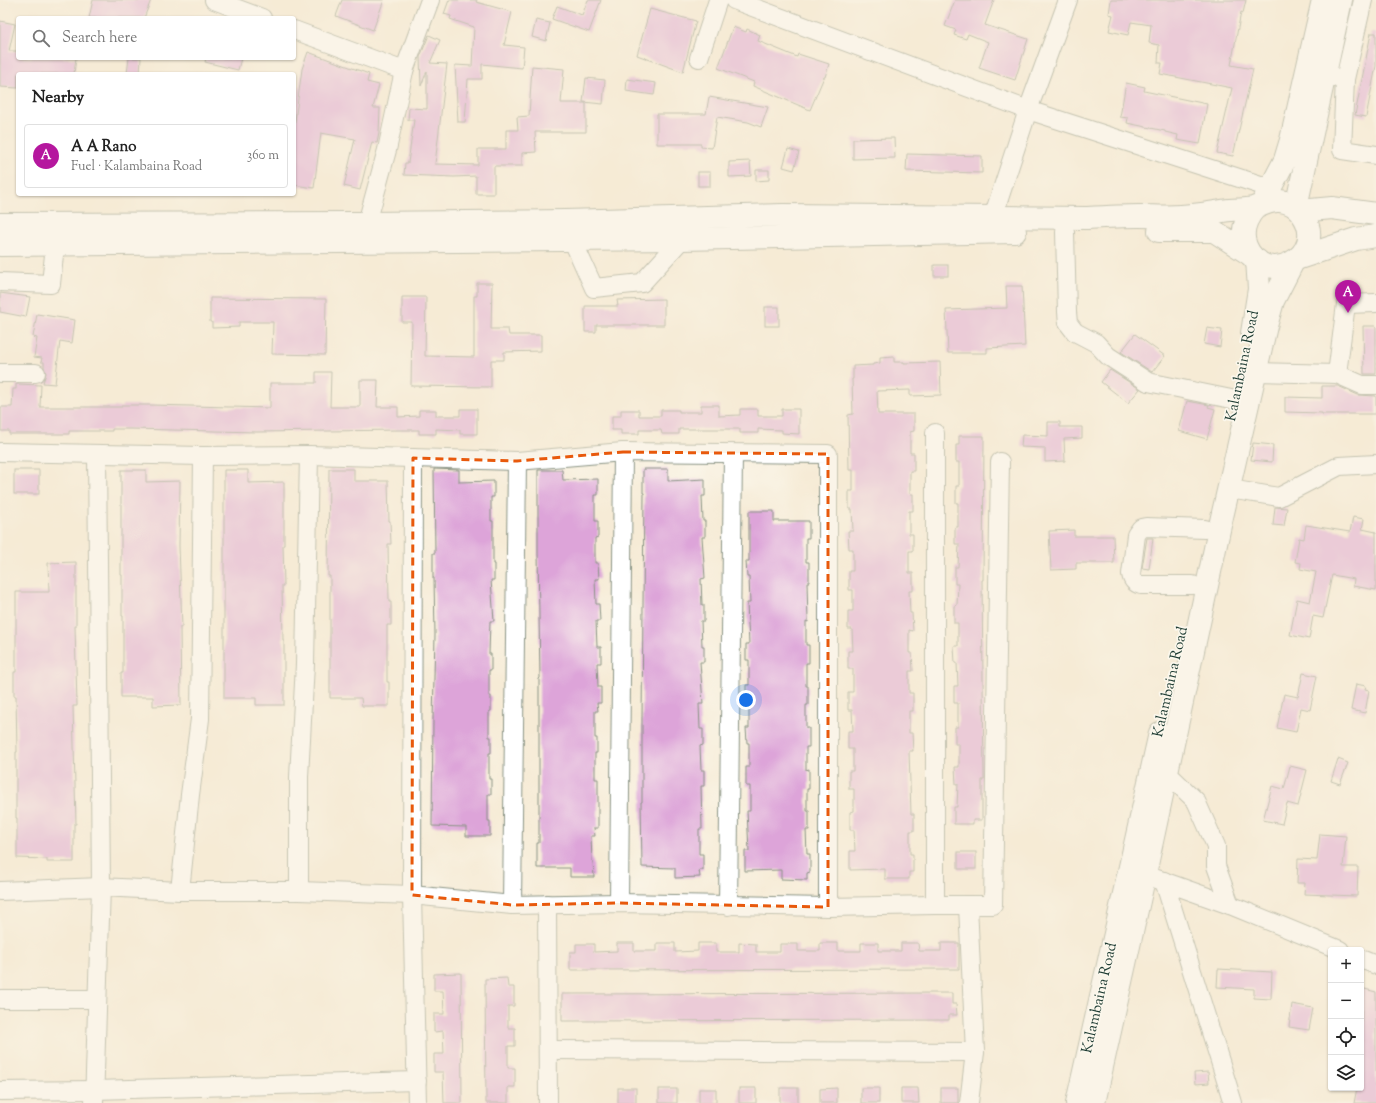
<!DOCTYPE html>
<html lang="en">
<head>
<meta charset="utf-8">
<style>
  body { margin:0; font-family:"Sorts Mill Goudy",serif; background:#f2f2f2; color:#222 }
  .controls { position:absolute; right:12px; bottom:12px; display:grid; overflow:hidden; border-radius:4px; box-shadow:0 1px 3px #0004 }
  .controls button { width:36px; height:36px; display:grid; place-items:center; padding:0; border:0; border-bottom:1px solid #e0e0e0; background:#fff; color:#222; font:20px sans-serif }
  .you { position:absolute; left:746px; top:700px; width:14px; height:14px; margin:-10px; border:3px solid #fff; border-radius:50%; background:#1a73e8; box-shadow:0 0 0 6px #1a73e833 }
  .badge { display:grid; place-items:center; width:26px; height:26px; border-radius:50%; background:#b5179e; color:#fff; font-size:13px; font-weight:700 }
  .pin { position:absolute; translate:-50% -33px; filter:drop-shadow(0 1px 2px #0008) }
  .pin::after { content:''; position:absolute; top:21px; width:14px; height:12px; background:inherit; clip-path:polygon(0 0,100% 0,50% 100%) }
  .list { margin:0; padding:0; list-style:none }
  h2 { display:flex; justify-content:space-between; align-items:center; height:52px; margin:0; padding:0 16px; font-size:17px }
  h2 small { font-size:13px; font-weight:400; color:#767676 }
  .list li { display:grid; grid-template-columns:26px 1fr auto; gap:12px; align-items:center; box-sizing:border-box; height:64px; margin:0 8px 8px; padding:0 8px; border:1px solid #e0e0e0; border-radius:4px }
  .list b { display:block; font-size:15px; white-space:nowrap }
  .list p { margin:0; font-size:13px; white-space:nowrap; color:#767676 }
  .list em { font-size:13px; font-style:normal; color:#767676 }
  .icon { flex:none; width:22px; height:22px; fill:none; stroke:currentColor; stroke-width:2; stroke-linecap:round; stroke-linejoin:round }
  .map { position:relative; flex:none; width:1376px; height:1103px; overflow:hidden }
  .search { position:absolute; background:#fff; box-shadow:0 1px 3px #0004; left:16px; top:16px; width:280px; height:44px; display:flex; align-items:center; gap:10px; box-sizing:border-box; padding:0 14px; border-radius:4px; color:#767676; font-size:15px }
  .panel { position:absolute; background:#fff; box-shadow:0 1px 3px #0004; left:16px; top:72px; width:280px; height:124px; border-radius:4px }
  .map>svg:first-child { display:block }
</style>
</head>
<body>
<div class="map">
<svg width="1376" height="1103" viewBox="0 0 1376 1103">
  <rect width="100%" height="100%" fill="#fbf7ec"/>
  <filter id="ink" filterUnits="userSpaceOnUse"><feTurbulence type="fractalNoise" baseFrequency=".025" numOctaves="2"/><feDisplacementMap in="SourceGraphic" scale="8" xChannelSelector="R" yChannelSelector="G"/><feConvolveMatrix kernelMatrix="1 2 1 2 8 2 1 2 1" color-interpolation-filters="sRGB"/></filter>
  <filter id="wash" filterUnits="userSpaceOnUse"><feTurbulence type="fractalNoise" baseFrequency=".012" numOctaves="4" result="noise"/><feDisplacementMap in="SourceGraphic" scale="16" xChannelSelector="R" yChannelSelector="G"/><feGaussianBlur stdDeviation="0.9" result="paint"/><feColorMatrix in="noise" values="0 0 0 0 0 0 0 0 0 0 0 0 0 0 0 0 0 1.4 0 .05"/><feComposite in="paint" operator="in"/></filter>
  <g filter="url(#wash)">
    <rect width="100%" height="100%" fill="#f6ebd6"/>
    <g id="blocks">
      <!-- building -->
      <g fill="#dda4d9">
        <path d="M 93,0 L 151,0 L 144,18 L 89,18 Z"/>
        <path d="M 342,0 L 384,0 L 373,30 L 336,16 Z"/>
        <path d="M 449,0 L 477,0 L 476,2 L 512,12 L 504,45 L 524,47 L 522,68 L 482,64 L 482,79 L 468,79 L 465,122 L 458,122 L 455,65 L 472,66 L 474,27 L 450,19 L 451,16 L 444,14 Z"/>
        <path d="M 588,0 L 601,0 L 589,32 L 552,19 L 557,6 L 582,15 Z"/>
        <path d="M 955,0 L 994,0 L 985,25 L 1028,39 L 1015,80 L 979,68 L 988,42 L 968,34 L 966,39 L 954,35 L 956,30 L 945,26 Z"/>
        <path d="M 1111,0 L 1246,0 L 1243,13 L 1241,12 L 1231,65 L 1253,69 L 1233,156 L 1217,153 L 1232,88 L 1160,74 L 1162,63 L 1158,63 L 1159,45 L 1149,43 L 1151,25 L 1131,22 L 1128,35 L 1109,31 L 1113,15 L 1109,14 Z"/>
        <path d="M 650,9 L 696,21 L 683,72 L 637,55 Z"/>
        <path d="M 536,20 L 550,23 L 546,41 L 532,37 Z"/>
        <path d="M 0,21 L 15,24 L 9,51 L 18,51 L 18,58 L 76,58 L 74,74 L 18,74 L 18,88 L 0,87 Z"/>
        <path d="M 733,27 L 746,32 L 747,29 L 760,35 L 758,41 L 797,57 L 798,54 L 829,64 L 825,77 L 824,77 L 810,110 L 753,86 L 754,82 L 718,68 Z"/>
        <path d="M 1371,33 L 1376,33 L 1376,66 L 1366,117 L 1355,115 Z"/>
        <path d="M 429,35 L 440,40 L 430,63 L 447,64 L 435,164 L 478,165 L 478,149 L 506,149 L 506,130 L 518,130 L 517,117 L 529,116 L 532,66 L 564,69 L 561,103 L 586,103 L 586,132 L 535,132 L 536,152 L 522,153 L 522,166 L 494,166 L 494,194 L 476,194 L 476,176 L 454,177 L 404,175 L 405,163 L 408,163 L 414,120 L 408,120 L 409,108 L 427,109 L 427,71 L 421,86 L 420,57 Z"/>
        <path d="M 308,52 L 369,74 L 367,82 L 379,85 L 373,108 L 380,108 L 379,133 L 377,143 L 372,142 L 360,190 L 344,186 L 355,139 L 321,133 L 314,188 L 294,185 L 294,129 L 302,69 Z"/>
        <path d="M 129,58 L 141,58 L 140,74 L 127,74 Z"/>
        <path d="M 206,58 L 241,58 L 238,70 L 205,62 Z"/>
        <path d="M 586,78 L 605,80 L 603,104 L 583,102 Z"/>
        <path d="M 627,79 L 656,83 L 654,95 L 626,91 Z"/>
        <path d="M 1126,83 L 1145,87 L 1144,91 L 1207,104 L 1200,144 L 1177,140 L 1178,135 L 1165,132 L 1165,131 L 1127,123 L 1128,118 L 1120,117 Z"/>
        <path d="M 709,97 L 768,107 L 761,127 L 748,122 L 717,117 L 712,148 L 701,147 L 701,144 L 657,144 L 657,114 L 706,114 Z"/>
        <path d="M 894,138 L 895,158 L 853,159 L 853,139 Z"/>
        <path d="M 788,149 L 799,152 L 794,170 L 783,167 Z"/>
        <path d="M 907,154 L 982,156 L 982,173 L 906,171 Z"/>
        <path d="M 750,161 L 751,176 L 729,177 L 729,162 Z"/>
        <path d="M 756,170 L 769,170 L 769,180 L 756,181 Z"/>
        <rect x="698" y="172" width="12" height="14"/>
        <rect x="934" y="265" width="14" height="11"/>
        <path d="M 477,283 L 492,283 L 491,329 L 508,329 L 509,335 L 541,335 L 541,351 L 504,352 L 504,360 L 491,360 L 491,387 L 411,386 L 412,322 L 402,322 L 402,297 L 426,297 L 425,356 L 474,357 L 474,296 L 477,296 Z"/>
        <path d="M 1006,286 L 1022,286 L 1025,346 L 987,348 L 987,353 L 948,353 L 946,310 L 1007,308 Z"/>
        <path d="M 0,293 L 30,297 L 26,317 L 0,312 Z"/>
        <path d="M 210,298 L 326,299 L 325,355 L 272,354 L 273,322 L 239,322 L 239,327 L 212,328 L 212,322 L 210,322 Z"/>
        <path d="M 664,299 L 664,325 L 596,325 L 596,332 L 585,332 L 585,306 L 618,306 L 617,300 Z"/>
        <rect x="765" y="307" width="14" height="19"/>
        <path d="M 37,314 L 75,320 L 72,343 L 60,341 L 55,384 L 43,383 L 46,373 L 44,367 L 44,362 L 41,362 L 42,358 L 34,357 L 37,338 L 33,337 Z"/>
        <path d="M 1363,326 L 1376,326 L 1376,374 L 1364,374 Z"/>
        <path d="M 1207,328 L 1222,330 L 1220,347 L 1204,344 Z"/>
        <path d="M 1135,334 L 1165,356 L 1152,372 L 1121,352 Z"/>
        <path d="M 894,357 L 894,362 L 904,362 L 904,363 L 940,362 L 941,395 L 910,396 L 910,390 L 877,391 L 878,414 L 914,414 L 914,431 L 910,432 L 910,453 L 914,453 L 914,471 L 910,471 L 910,494 L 913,494 L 913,511 L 909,511 L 909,534 L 913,534 L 913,551 L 909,551 L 909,573 L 913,573 L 913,591 L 909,591 L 910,613 L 912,613 L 913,631 L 909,630 L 909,653 L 912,653 L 913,671 L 909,671 L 909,693 L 913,693 L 913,711 L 909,711 L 909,733 L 912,733 L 913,751 L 909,751 L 911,814 L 914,814 L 914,831 L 910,831 L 910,854 L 913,854 L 913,872 L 909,872 L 909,879 L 885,879 L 885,869 L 850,870 L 850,851 L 855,851 L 854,830 L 850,830 L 850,812 L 854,811 L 854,789 L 849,789 L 849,771 L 853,771 L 853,749 L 848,749 L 848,731 L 853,731 L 852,710 L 848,710 L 848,692 L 853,692 L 853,669 L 848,669 L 848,651 L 853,651 L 852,629 L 848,629 L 848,611 L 853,611 L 853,590 L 849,590 L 849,571 L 853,571 L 853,549 L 849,549 L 848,531 L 853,531 L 852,509 L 849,509 L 849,491 L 853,491 L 853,470 L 849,470 L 848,415 L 853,414 L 852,379 L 853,379 L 853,366 L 873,365 L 873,364 L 880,363 L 880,358 Z"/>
        <path d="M 1110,370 L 1140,389 L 1128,403 L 1101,382 Z"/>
        <path d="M 316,372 L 331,372 L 330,407 L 360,407 L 360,380 L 378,380 L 377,407 L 398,407 L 398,417 L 419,416 L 419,410 L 436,410 L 436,416 L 460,416 L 460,409 L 477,409 L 477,434 L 460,434 L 460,430 L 436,429 L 436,434 L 419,434 L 419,430 L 398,430 L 257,432 L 131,429 L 112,429 L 112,431 L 69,431 L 69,434 L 9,434 L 9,431 L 1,431 L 1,407 L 12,407 L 13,389 L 16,389 L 16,384 L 41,385 L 40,407 L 122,407 L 122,405 L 151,405 L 270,408 L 270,383 L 316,383 Z"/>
        <path d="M 1322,386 L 1338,386 L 1358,395 L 1376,396 L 1376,414 L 1322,414 L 1322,413 L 1285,412 L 1285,397 L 1322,398 Z"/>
        <path d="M 1187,401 L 1209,405 L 1208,407 L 1215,409 L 1207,439 L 1179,431 Z"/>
        <path d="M 701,405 L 719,405 L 719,416 L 740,415 L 740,409 L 758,409 L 758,416 L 782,416 L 782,409 L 799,409 L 799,434 L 782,433 L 782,430 L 758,429 L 758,433 L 740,433 L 740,429 L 679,429 L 679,434 L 662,434 L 661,430 L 639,430 L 639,434 L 621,434 L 621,430 L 612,430 L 612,416 L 621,416 L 621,410 L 639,410 L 639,416 L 661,416 L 661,410 L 679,410 L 679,412 L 701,412 Z"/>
        <path d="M 1048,422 L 1060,422 L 1060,427 L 1082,427 L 1082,438 L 1064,439 L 1065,461 L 1045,462 L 1045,448 L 1021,447 L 1022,435 L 1048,436 Z"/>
        <path d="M 959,436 L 984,436 L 983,580 L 982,580 L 984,780 L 982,780 L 982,820 L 973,820 L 973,824 L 954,824 L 954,807 L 957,807 L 958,784 L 956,784 L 955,767 L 959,767 L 959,744 L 955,744 L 955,727 L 958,727 L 958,703 L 954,703 L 954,686 L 958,686 L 957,663 L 955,663 L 954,646 L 958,646 L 958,623 L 954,623 L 954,606 L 957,605 L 958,584 L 955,584 L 955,567 L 958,567 L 959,544 L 955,544 L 955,527 L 958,527 L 958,503 L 956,503 L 956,486 L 959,486 L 959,462 L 956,462 L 956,445 L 959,445 Z"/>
        <path d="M 1253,443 L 1273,445 L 1272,462 L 1251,460 Z"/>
        <path d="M 329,469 L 354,469 L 354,481 L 388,481 L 389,521 L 390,521 L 391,544 L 388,544 L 389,602 L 391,602 L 391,625 L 387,625 L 387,682 L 389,682 L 389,706 L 362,706 L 361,698 L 330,698 L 330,576 L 328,576 Z"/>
        <path d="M 434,469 L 459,470 L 459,482 L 494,481 L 494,497 L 491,497 L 491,521 L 493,521 L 493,564 L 494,564 L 494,580 L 491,580 L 494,621 L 490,621 L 489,654 L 491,654 L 491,670 L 489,670 L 489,696 L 491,696 L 491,711 L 489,711 L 489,737 L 491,737 L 491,753 L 489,753 L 489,779 L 491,779 L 491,794 L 488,794 L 488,821 L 490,821 L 490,836 L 466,836 L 466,827 L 432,826 L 433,720 L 435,635 L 434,578 L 433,578 L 433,553 L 435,553 Z"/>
        <path d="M 643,469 L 668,469 L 668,481 L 705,479 L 705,496 L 702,496 L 703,521 L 705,521 L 705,537 L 702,537 L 705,578 L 701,579 L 702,605 L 704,605 L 704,621 L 701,621 L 702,646 L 704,646 L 704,662 L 700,662 L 703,704 L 699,704 L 700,729 L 703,729 L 703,745 L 700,746 L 701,770 L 704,770 L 704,786 L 701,786 L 702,829 L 699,829 L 699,854 L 703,854 L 703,870 L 699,870 L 700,877 L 675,878 L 675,868 L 642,867 L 641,802 L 642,802 L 642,719 L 644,493 L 643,493 Z"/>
        <rect x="14" y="470" width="25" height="24"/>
        <path d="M 121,470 L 146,470 L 146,482 L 180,481 L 179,546 L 182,627 L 180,627 L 181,705 L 153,706 L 153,697 L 121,697 L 121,673 L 123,673 L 123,616 L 122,616 L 122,575 L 121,575 Z"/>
        <path d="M 224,470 L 248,470 L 248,483 L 284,482 L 284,545 L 283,545 L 284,585 L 282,585 L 283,641 L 284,641 L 284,705 L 256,705 L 256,698 L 224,698 Z"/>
        <path d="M 538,470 L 562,470 L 563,480 L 598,479 L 598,495 L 595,495 L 595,521 L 598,521 L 598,537 L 595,538 L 595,563 L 598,563 L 599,579 L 595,579 L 596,604 L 599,604 L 600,621 L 596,621 L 597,647 L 601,647 L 601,663 L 597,663 L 598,687 L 601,687 L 601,703 L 597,703 L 598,711 L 595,711 L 595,738 L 597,738 L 597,753 L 595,753 L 595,779 L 598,779 L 598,828 L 594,828 L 595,836 L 591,836 L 592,861 L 593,861 L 594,877 L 570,877 L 570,868 L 537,868 L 537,843 L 539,843 L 539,679 L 540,678 L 538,553 Z"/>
        <path d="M 1275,507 L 1287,508 L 1284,526 L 1273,525 Z"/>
        <path d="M 749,511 L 774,511 L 774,521 L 809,521 L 809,538 L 806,538 L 806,562 L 809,562 L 809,582 L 807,582 L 808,622 L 806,621 L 806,645 L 809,645 L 809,663 L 806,663 L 806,686 L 808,686 L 808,705 L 806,705 L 806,728 L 809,728 L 809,747 L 806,747 L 806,770 L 809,769 L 809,789 L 807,789 L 807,811 L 809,811 L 809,830 L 806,830 L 807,854 L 810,854 L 810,872 L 807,873 L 807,880 L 781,879 L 781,870 L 745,871 L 745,851 L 749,851 L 747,811 L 750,811 L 750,786 L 746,786 L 746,767 L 749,767 L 749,743 L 747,743 L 746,728 L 749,728 L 749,701 L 746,701 L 746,685 L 749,685 L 749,660 L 746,660 L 746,644 L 749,644 L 747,603 L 750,603 L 749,577 L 747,577 L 746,561 L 749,561 Z"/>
        <path d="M 1353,517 L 1364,519 L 1362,529 L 1376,532 L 1376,590 L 1353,586 L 1354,579 L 1332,575 L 1323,618 L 1313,616 L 1309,639 L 1290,635 L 1297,599 L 1310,602 L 1316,572 L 1300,569 L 1301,563 L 1295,562 L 1299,538 L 1304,539 L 1306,525 L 1350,532 Z"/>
        <path d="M 1074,530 L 1074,536 L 1113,536 L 1114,563 L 1076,563 L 1076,569 L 1051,570 L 1049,531 Z"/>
        <path d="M 1147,538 L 1153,538 L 1149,569 L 1142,568 Z"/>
        <path d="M 76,562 L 76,626 L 75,626 L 77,706 L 73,706 L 76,824 L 74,824 L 74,862 L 47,862 L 47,859 L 17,858 L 17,818 L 16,818 L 16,752 L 17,752 L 16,696 L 14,696 L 14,672 L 16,672 L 16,592 L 49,592 L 48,563 Z"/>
        <path d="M 1303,673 L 1317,676 L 1310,710 L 1301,708 L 1296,732 L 1277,728 L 1284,694 L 1298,697 Z"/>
        <path d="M 1356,684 L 1366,686 L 1365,689 L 1369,690 L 1365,713 L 1351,710 Z"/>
        <path d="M 1338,759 L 1348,763 L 1340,784 L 1331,781 Z"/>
        <path d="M 1290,766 L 1307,770 L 1298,806 L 1287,803 L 1282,824 L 1263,820 L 1272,786 L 1284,789 Z"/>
        <path d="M 1320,834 L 1346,836 L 1343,867 L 1358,867 L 1357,896 L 1304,894 L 1305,883 L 1297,883 L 1298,859 L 1317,860 Z"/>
        <rect x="958" y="852" width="18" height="17"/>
        <path d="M 617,943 L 634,943 L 634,951 L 657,951 L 657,943 L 675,943 L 675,952 L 698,951 L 698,943 L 716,943 L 716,952 L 739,952 L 739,943 L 756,944 L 756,952 L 780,952 L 780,944 L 798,944 L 798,951 L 820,951 L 820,943 L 838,943 L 838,951 L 861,951 L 861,943 L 878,943 L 878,951 L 901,951 L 901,943 L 918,943 L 919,951 L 941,951 L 941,943 L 959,943 L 959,969 L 570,970 L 570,952 L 576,952 L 576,944 L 594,944 L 594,952 L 617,951 Z"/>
        <path d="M 1218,969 L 1272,972 L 1271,999 L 1254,998 L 1254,989 L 1217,987 Z"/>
        <path d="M 461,973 L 462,1103 L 444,1103 L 443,1072 L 434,1072 L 434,1054 L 444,1054 L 443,1031 L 434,1032 L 434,1014 L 444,1014 L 443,991 L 434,991 L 434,974 Z"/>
        <path d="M 507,978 L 508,987 L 514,987 L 514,1006 L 508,1006 L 508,1028 L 515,1028 L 515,1046 L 508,1046 L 508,1068 L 515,1068 L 515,1087 L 508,1087 L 508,1103 L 486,1103 L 485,979 Z"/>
        <path d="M 1361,988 L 1376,992 L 1376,1103 L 1354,1103 L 1357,1088 L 1361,1088 Z"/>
        <path d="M 952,993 L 952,1004 L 956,1004 L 957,1015 L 949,1015 L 949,1020 L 562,1021 L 562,994 Z"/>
        <path d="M 1292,1004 L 1313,1008 L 1309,1030 L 1289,1027 Z"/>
        <path d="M 1208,1072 L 1209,1083 L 1195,1084 L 1194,1073 Z"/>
        <rect x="618" y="1088" width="18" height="15"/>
        <rect x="739" y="1088" width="17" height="15"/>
        <rect x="780" y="1088" width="18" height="15"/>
        <path d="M 837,1088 L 837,1103 L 820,1103 L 820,1089 Z"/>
        <rect x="861" y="1088" width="18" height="15"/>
        <path d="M 901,1088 L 918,1088 L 919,1103 L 901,1103 Z"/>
        <rect x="941" y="1088" width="17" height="15"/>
        <rect x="659" y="1089" width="18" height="14"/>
        <rect x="699" y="1089" width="17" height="14"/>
      </g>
    </g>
  </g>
  <g filter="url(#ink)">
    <use href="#blocks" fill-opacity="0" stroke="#8a9485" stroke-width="1"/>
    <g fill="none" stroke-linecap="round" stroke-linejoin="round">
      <!-- minor casing -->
      <g stroke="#8a9485" stroke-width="20">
        <g id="minor">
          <path d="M 214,0 L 262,18"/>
          <path d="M 734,0 L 1028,110 L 1270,188"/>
          <path d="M 294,30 L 404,71"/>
          <path d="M 699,58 L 718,0"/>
          <path d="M 1324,76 L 1345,79 L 1342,150 L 1376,155"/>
          <path d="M 1345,79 L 1363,0"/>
          <path d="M 993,217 L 1028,110 L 1068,0"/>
          <path d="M 367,223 L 387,150 L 404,71 L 430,0"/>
          <path d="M 1065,232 L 1067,312 L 1068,323 L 1075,332 L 1096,343 L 1108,356 L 1148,382 L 1236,400"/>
          <path d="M 572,239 L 594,288 L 642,283 L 682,239"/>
          <path d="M 0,282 L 51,284 L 55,245"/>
          <path d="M 1256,372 L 1337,374 L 1362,385 L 1376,385"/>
          <path d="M 0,373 L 36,373"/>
          <path d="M 1337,374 L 1346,304 L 1376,303"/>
          <path d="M 935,433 L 935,905"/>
          <path d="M 0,452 L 203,456 L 309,455 L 517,461 L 623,452 L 828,454 L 828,907"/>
          <path d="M 413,458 L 412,895 L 417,1103"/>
          <path d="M 1229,489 L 1279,497 L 1339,466 L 1376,464"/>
          <path d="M 1193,585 L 1141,585 C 1134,583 1132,580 1131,574 L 1136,535 L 1141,528 L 1146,527 L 1205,529"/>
          <path d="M 1167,773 L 1196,801 L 1216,846 L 1216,866 L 1230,905"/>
          <path d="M 1157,879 L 1230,905 L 1340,950"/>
          <path d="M 1164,881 L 1233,1103"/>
          <path d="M 0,891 L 101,887 L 180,891 L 299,891 L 412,895 L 512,905 L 619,903 L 828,907 L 935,905 L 993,905 L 1000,462"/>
          <path d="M 180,891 L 190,795 L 200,719 L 203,456"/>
          <path d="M 299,891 L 299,777 L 305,664 L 309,455"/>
          <path d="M 619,903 L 623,452"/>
          <path d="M 547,904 L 548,1103"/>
          <path d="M 512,905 L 517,461"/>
          <path d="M 728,906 L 733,454"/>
          <path d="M 968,906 L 975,1052 L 969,1103"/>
          <path d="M 1361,959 L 1376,965"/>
          <path d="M 0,999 L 97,999"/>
          <path d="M 549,1050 L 975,1052"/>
          <path d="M 0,1091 L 95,1090 L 417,1081"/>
          <path d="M 94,1103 L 101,887 L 97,454"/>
        </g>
      </g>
      <!-- major casing -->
      <g stroke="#8a9485" stroke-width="24">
        <g id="major">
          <path d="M 1262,204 L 1285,160 L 1291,140 L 1323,0"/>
          <path d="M 1296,207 L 1341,0"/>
          <path d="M 1300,211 L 1332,208 L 1376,214"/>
          <path d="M 0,224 L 367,223 L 565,221 L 782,215 L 1087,218 C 1104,217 1122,216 1139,216 C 1153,216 1167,217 1181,216 C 1197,215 1214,212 1230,210 C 1238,209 1249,210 1257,207 C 1265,204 1270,200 1280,201 C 1289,202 1297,206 1302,214 C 1331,255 1264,291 1246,246 C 1240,231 1246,218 1256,207"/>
          <path d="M 1159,231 L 1214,231 L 1251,255"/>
          <path d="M 0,245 L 682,239 L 1015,232"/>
          <path d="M 1299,258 L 1356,239 L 1376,236"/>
          <path d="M 1252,333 L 1259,289 L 1257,260"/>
          <path d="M 1077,1103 L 1160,733"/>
          <path d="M 1094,1103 L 1145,874 L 1219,530 L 1266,326 L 1273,301 L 1293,262"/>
        </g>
      </g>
      <!-- minor -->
      <use href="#minor" stroke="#fff" stroke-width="18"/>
      <!-- major -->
      <use href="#major" stroke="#fff" stroke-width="22"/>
    </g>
  </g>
  <!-- marked area -->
  <path d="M0 0H1376V1103H0ZM 623,452 L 828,454 L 828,907 L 619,903 L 512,905 L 412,895 L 413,458 L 517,461 Z" fill="#f6ebd6" fill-opacity=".55" fill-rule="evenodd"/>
  <path fill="none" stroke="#e8590c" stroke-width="3" stroke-dasharray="8 5" stroke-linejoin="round" d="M 623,452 L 828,454 L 828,907 L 619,903 L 512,905 L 412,895 L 413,458 L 517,461 Z"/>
  <g text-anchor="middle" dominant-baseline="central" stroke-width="3.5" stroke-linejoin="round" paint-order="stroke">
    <!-- street labels -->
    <g font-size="15" fill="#1f3d34" stroke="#fbf7ec">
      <text transform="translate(1243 366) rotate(-78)">Kalambaina Road</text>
      <text transform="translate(1171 682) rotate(-77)">Kalambaina Road</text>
      <text transform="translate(1100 998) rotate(-77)">Kalambaina Road</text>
    </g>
  </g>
</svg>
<div class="controls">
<button>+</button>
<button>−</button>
<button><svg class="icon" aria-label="locate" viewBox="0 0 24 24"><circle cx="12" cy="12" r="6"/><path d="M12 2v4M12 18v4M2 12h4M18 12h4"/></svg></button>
<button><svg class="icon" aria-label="layers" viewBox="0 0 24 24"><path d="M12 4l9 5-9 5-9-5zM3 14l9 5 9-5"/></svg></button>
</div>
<div class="you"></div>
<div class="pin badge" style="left:1348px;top:313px">A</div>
<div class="search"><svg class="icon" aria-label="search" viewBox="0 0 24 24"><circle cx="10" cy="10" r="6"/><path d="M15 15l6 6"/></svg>Search here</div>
<section class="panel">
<h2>Nearby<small></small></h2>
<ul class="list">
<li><span class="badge">A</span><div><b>A A Rano</b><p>Fuel · Kalambaina Road</p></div><em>360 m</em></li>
</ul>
</section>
</div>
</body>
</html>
